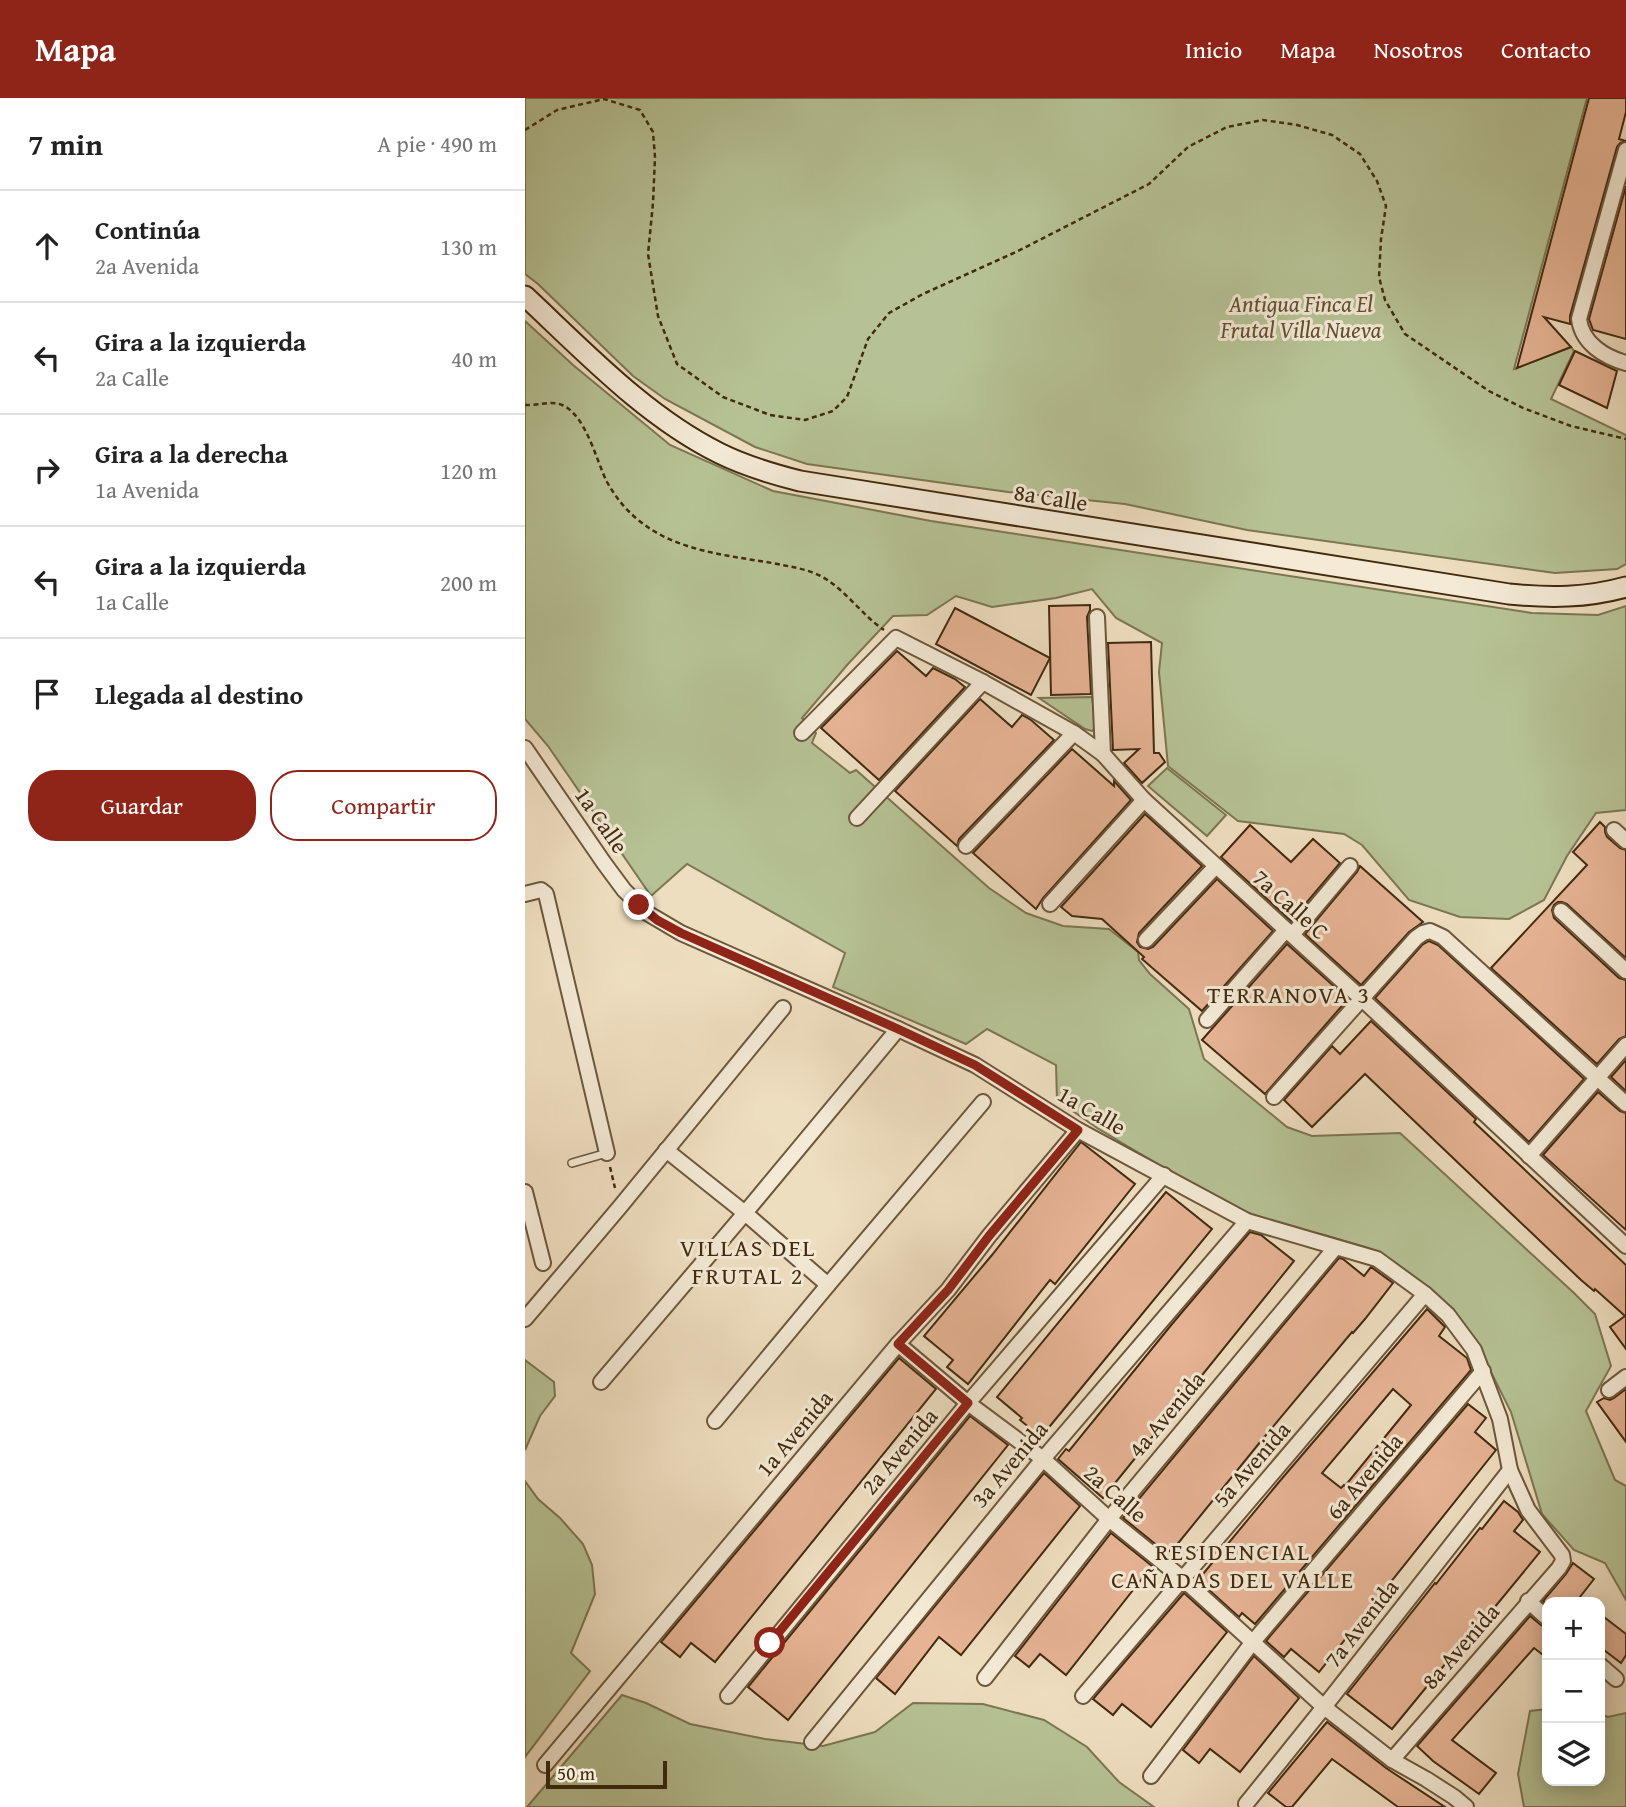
<!DOCTYPE html>
<html lang="es">
<head>
<meta charset="utf-8">
<style>
  body { margin:0; font-family:"Gentium Book Plus",serif; background:#f6f6f6; color:#222 }
  .controls { position:absolute; right:21px; bottom:21px; display:grid; overflow:hidden; border-radius:14px; box-shadow:0 4px 18px #0003 }
  .controls button { width:63px; height:63px; display:grid; place-items:center; padding:0; border:0; border-bottom:2px solid #e0e0e0; background:#fff; color:#222; font:35px sans-serif }
  .scale { position:absolute; left:21px; bottom:18px; width:121px; box-sizing:border-box; padding-left:7px; border:4px solid #422a0f; border-top:0; font-size:19px; line-height:24px; white-space:nowrap; color:#422a0f; -webkit-text-stroke:5px #f4ead6; paint-order:stroke }
  .stop { position:absolute; width:21px; height:21px; margin:-16px; border:5px solid #8f2418; border-radius:50%; background:#fff }
  .stop.end { background:#8f2418; border-color:#fff; box-shadow:0 2px 7px #0008 }
  .list { margin:0; padding:0; list-style:none }
  h2 { display:flex; justify-content:space-between; align-items:center; height:91px; margin:0; padding:0 28px; font-size:30px }
  h2 small { font-size:23px; font-weight:400; color:#767676 }
  .list li { display:grid; grid-template-columns:46px 1fr auto; gap:21px; align-items:center; box-sizing:border-box; height:112px; padding:0 28px; border-top:2px solid #e0e0e0 }
  .list b { display:block; font-size:26px; white-space:nowrap }
  .list p { margin:0; font-size:23px; white-space:nowrap; color:#767676 }
  .list em { font-size:23px; font-style:normal; color:#767676 }
  .actions { display:flex; gap:14px; padding:21px 28px }
  .actions a { flex:1; padding:16px 0; border:2px solid #8f2418; border-radius:28px; text-align:center; font-size:24px; color:#8f2418 }
  .actions .main { background:#8f2418; color:#fff }
  .icon { flex:none; width:38px; height:38px; fill:none; stroke:currentColor; stroke-width:2; stroke-linecap:round; stroke-linejoin:round }
  .map { position:relative; flex:none; width:1101px; height:1709px; overflow:hidden }
  header { display:flex; align-items:center; gap:42px; box-sizing:border-box; height:98px; padding:0 35px; background:#8f2418; color:#fff }
  header strong { font-size:33px }
  nav { display:flex; gap:38px; margin-inline-start:auto; font-size:24px }
  main { display:flex }
  aside { flex:1; background:#fff }
  .map>svg:first-child { display:block }
</style>
</head>
<body>
<header>
<strong>Mapa</strong>
<nav><a>Inicio</a><a>Mapa</a><a>Nosotros</a><a>Contacto</a></nav>
</header>
<main>
<aside>
<h2>7 min<small>A pie · 490 m</small></h2>
<ul class="list">
<li><svg class="icon" aria-label="ahead" viewBox="0 0 24 24"><path d="M12 20V5M6 11l6-6 6 6"/></svg><div><b>Continúa</b><p>2a Avenida</p></div><em>130 m</em></li>
<li><svg class="icon" aria-label="left" viewBox="0 0 24 24"><path d="M17 20v-9H6M10 6l-5 5 5 5"/></svg><div><b>Gira a la izquierda</b><p>2a Calle</p></div><em>40 m</em></li>
<li><svg class="icon" aria-label="right" viewBox="0 0 24 24"><path d="M7 20v-9h11M14 6l5 5-5 5"/></svg><div><b>Gira a la derecha</b><p>1a Avenida</p></div><em>120 m</em></li>
<li><svg class="icon" aria-label="left" viewBox="0 0 24 24"><path d="M17 20v-9H6M10 6l-5 5 5 5"/></svg><div><b>Gira a la izquierda</b><p>1a Calle</p></div><em>200 m</em></li>
<li><svg class="icon" aria-label="arrive" viewBox="0 0 24 24"><path d="M6 21V4h12l-3 4 3 4H6"/></svg><div><b>Llegada al destino</b></div></li>
</ul>
<div class="actions"><a class="main">Guardar</a><a>Compartir</a></div>
</aside>
<div class="map">
<svg width="1101" height="1709" viewBox="0 0 1101 1709">
  <rect width="100%" height="100%" fill="#eedec0"/>
  <filter id="stains"><feTurbulence type="fractalNoise" baseFrequency=".00286" numOctaves="4"/><feColorMatrix values="0 0 0 0 .2 0 0 0 0 .09 0 0 0 0 .02 0 0 0 .5 -.17"/></filter>
  <radialGradient id="worn" r=".72"><stop offset=".6" stop-color="#630" stop-opacity="0"/><stop offset="1" stop-color="#630" stop-opacity=".3"/></radialGradient>
  <!-- green -->
  <g fill="#b6c295" stroke="#7c7652" stroke-width="2">
    <path d="M 0,0 L 1062,0 L 989,271 L 1046,249 L 1049,253 L 1026,301 L 1101,337 L 1101,466 L 1092,471 L 1030,475 L 722,432 L 600,406 L 483,394 L 282,366 L 230,349 L 140,301 L 108,278 L 13,186 L 0,176 Z"/>
    <path d="M 0,223 L 48,267 L 145,347 L 248,393 L 406,423 L 1007,515 L 1073,517 L 1101,508 L 1101,712 L 1071,715 L 1042,758 L 1019,802 L 984,821 L 935,819 L 884,802 L 837,747 L 819,736 L 713,723 L 643,668 L 634,574 L 637,545 L 591,520 L 567,491 L 531,500 L 467,509 L 431,498 L 402,517 L 368,518 L 323,566 L 277,620 L 291,635 L 287,645 L 325,675 L 331,672 L 464,790 L 501,815 L 538,828 L 584,831 L 613,854 L 614,862 L 625,876 L 664,911 L 679,961 L 762,1029 L 787,1038 L 875,1035 L 1049,1195 L 1070,1216 L 1086,1268 L 1061,1313 L 1090,1382 L 1101,1388 L 1101,1502 L 1080,1465 L 1049,1452 L 1017,1416 L 986,1314 L 959,1260 L 891,1183 L 865,1161 L 843,1150 L 799,1137 L 734,1124 L 683,1096 L 572,1030 L 532,1002 L 531,967 L 462,931 L 441,946 L 308,889 L 320,855 L 162,766 L 126,798 L 23,648 L 0,621 Z"/>
    <path d="M 567,599 L 571,627 L 571,630 L 567,633 L 560,631 L 514,600 Z"/>
    <path d="M 642,670 L 701,717 L 682,738 L 623,688 Z"/>
    <path d="M 0,1262 L 29,1284 L 30,1298 L 15,1318 L 0,1352 Z"/>
    <path d="M 0,1383 L 13,1401 L 35,1420 L 58,1446 L 67,1467 L 70,1496 L 46,1555 L 65,1573 L 0,1659 Z"/>
    <path d="M 97,1597 L 121,1605 L 165,1626 L 240,1641 L 298,1648 L 350,1634 L 388,1605 L 458,1606 L 519,1622 L 562,1649 L 594,1684 L 629,1709 L 2,1709 Z"/>
    <path d="M 1022,1611 L 1022,1683 L 1075,1683 L 1075,1616 L 1083,1619 L 1101,1615 L 1101,1709 L 999,1709 L 993,1676 L 1005,1613 Z"/>
  </g>
  <!-- building -->
  <g fill="#e6b394" stroke="#422a0f" stroke-width="2" fill-rule="evenodd">
    <path d="M 1064,0 L 1101,0 L 1101,14 L 1094,41 L 1101,43 L 1095,45 L 1092,49 L 1045,218 L 1045,226 L 1019,219 L 1046,249 L 992,270 Z"/>
    <path d="M 1101,88 L 1101,241 L 1068,232 L 1064,221 Z"/>
    <path d="M 1050,253 L 1092,273 L 1082,310 L 1034,287 Z"/>
    <path d="M 565,507 L 565,512 L 562,519 L 566,596 L 526,597 L 524,508 Z"/>
    <path d="M 430,510 L 525,560 L 506,597 L 411,546 Z"/>
    <path d="M 626,544 L 629,655 L 634,655 L 640,664 L 617,685 L 599,665 L 614,651 L 588,652 L 583,545 Z"/>
    <path d="M 372,553 L 401,578 L 408,570 L 430,581 L 440,589 L 354,682 L 296,630 Z"/>
    <path d="M 455,601 L 487,629 L 497,617 L 506,622 L 529,642 L 434,741 L 432,748 L 370,693 Z"/>
    <path d="M 547,651 L 589,688 L 589,683 L 606,702 L 518,800 L 511,811 L 448,755 Z"/>
    <path d="M 620,716 L 677,768 L 614,835 L 612,844 L 615,849 L 623,851 L 628,849 L 692,781 L 748,833 L 677,913 L 617,861 L 619,859 L 577,821 L 547,818 L 536,809 Z"/>
    <path d="M 1075,724 L 1080,729 L 1080,734 L 1082,739 L 1095,750 L 1101,752 L 1101,860 L 1042,806 L 1037,804 L 1033,804 L 1029,807 L 1027,812 L 1029,820 L 1094,880 L 1101,882 L 1101,938 L 1094,941 L 1072,966 L 966,870 L 1062,767 L 1048,754 Z"/>
    <path d="M 725,727 L 766,764 L 788,741 L 815,765 L 766,823 L 696,759 Z"/>
    <path d="M 835,768 L 898,824 L 884,834 L 836,887 L 780,836 L 832,774 Z"/>
    <path d="M 904,843 L 913,847 L 1059,981 L 1004,1044 L 850,900 L 897,847 Z"/>
    <path d="M 762,846 L 823,901 L 740,996 L 677,942 Z"/>
    <path d="M 846,923 L 951,1021 L 949,1024 L 1101,1167 L 1101,1251 L 1085,1229 L 1100,1218 L 1070,1191 L 1069,1193 L 1056,1182 L 840,976 L 787,1029 L 759,1002 L 807,948 L 815,956 Z"/>
    <path d="M 1101,962 L 1101,993 L 1086,979 Z"/>
    <path d="M 1073,994 L 1095,1013 L 1101,1015 L 1101,1132 L 1018,1057 Z"/>
    <path d="M 556,1044 L 610,1086 L 530,1186 L 525,1182 L 443,1286 L 422,1269 L 428,1262 L 399,1238 L 467,1157 Z"/>
    <path d="M 641,1094 L 687,1131 L 516,1339 L 495,1322 L 497,1320 L 472,1299 Z"/>
    <path d="M 725,1134 L 736,1137 L 769,1163 L 578,1400 L 533,1361 L 541,1351 L 544,1353 L 647,1226 Z"/>
    <path d="M 814,1160 L 818,1161 L 839,1178 L 846,1169 L 868,1185 L 840,1221 L 828,1235 L 827,1234 L 736,1343 L 646,1454 L 641,1450 L 639,1453 L 598,1420 Z"/>
    <path d="M 902,1211 L 920,1229 L 914,1238 L 942,1260 L 946,1272 L 730,1526 L 717,1515 L 714,1519 L 673,1482 L 754,1384 ZM 868,1291 L 886,1307 L 820,1388 L 819,1387 L 816,1390 L 797,1375 Z"/>
    <path d="M 374,1260 L 411,1291 L 190,1564 L 166,1545 L 155,1559 L 136,1544 Z"/>
    <path d="M 1101,1291 L 1101,1344 L 1072,1304 L 1079,1300 L 1085,1302 L 1089,1300 Z"/>
    <path d="M 943,1306 L 961,1320 L 950,1334 L 971,1352 L 794,1574 L 766,1551 L 759,1559 L 741,1543 Z"/>
    <path d="M 445,1318 L 483,1347 L 263,1622 L 223,1589 Z"/>
    <path d="M 519,1375 L 555,1408 L 436,1557 L 414,1539 L 370,1596 L 351,1580 Z"/>
    <path d="M 979,1403 L 993,1414 L 998,1422 L 989,1433 L 1015,1454 L 960,1521 L 958,1520 L 867,1631 L 822,1596 L 910,1485 L 911,1486 L 955,1430 L 957,1431 Z"/>
    <path d="M 586,1435 L 627,1468 L 541,1577 L 515,1556 L 504,1569 L 490,1558 Z"/>
    <path d="M 1048,1465 L 1069,1481 L 1051,1504 L 1022,1504 L 1022,1507 L 1018,1503 L 1041,1476 Z"/>
    <path d="M 659,1495 L 702,1534 L 626,1629 L 597,1606 L 588,1617 L 568,1601 Z"/>
    <path d="M 1075,1516 L 1101,1536 L 1101,1557 L 1096,1565 L 1075,1549 Z"/>
    <path d="M 1005,1518 L 1016,1527 L 1022,1529 L 1022,1560 L 1009,1550 L 927,1642 L 971,1675 L 954,1696 L 908,1663 L 892,1648 Z"/>
    <path d="M 729,1558 L 774,1600 L 715,1674 L 685,1651 L 674,1665 L 658,1652 Z"/>
    <path d="M 802,1624 L 861,1670 L 920,1709 L 873,1709 L 807,1661 L 767,1709 L 761,1709 L 743,1695 Z"/>
  </g>
  <g fill="none" stroke-linecap="round" stroke-linejoin="round">
    <!-- lane casing -->
    <g stroke="#6d573b" stroke-width="10">
      <path id="lane" d="M 47,1065 L 82,1055"/>
    </g>
    <!-- street casing -->
    <g stroke="#6d573b" stroke-width="18">
      <g id="street">
        <path d="M 1101,52 L 1054,221 C 1057,245 1079,259 1101,265"/>
        <path d="M 572,519 L 578,656"/>
        <path d="M 277,635 L 371,540 L 458,584 L 549,635 L 578,656 L 619,702 L 837,901 L 1101,1148"/>
        <path d="M 0,650 L 79,765 L 99,792 L 122,815 L 156,835 L 373,931 L 450,967 L 553,1032 L 722,1123 L 852,1161 L 900,1196 L 923,1217 L 949,1252 L 975,1321 L 985,1372 L 1003,1412 L 1037,1457 L 1038,1463 L 1034,1470 L 867,1662"/>
        <path d="M 332,720 L 458,584"/>
        <path d="M 1089,732 L 1101,743"/>
        <path d="M 441,748 L 549,635"/>
        <path d="M 0,796 L 16,792 L 21,796 L 82,1055"/>
        <path d="M 525,806 L 619,702"/>
        <path d="M 1036,813 L 1101,873"/>
        <path d="M 767,837 L 825,768"/>
        <path d="M 621,842 L 691,768"/>
        <path d="M 682,922 L 761,832"/>
        <path d="M 749,999 L 891,840 L 898,835 L 905,833 L 918,839 L 1101,1006"/>
        <path d="M 141,1052 L 220,1115 L 303,1187"/>
        <path d="M 1004,1058 L 1101,947"/>
        <path d="M 0,1094 L 18,1165"/>
        <path d="M 0,1221 L 94,1110 L 258,910"/>
        <path d="M 373,1246 L 443,1305 L 518,1361 L 584,1421 L 657,1480 L 799,1609 L 867,1662 L 901,1681 L 929,1699 L 941,1709"/>
        <path d="M 76,1284 L 220,1115 L 373,931"/>
        <path d="M 1084,1292 L 1101,1279"/>
        <path d="M 190,1323 L 303,1187 L 458,1004"/>
        <path d="M 1003,1503 L 1022,1520"/>
        <path d="M 1075,1567 L 1091,1581"/>
        <path d="M 460,1580 L 584,1421 L 810,1150"/>
        <path d="M 203,1598 L 443,1305 L 639,1077"/>
        <path d="M 558,1598 L 900,1196"/>
        <path d="M 287,1644 L 518,1361 L 722,1123"/>
        <path d="M 20,1667 L 373,1246 L 423,1192 L 464,1138 L 553,1032"/>
        <path d="M 626,1678 L 727,1545 L 958,1273"/>
        <path d="M 721,1706 L 799,1609 L 985,1372"/>
      </g>
    </g>
    <!-- secondary casing -->
    <g stroke="#422a0f" stroke-width="23">
      <path id="secondary" d="M 0,198 C 60,254 120,318 194,355 C 220,368 247,376 275,383 L 984,496 C 1024,500 1062,500 1101,489"/>
    </g>
    <!-- path -->
    <g stroke="#422a0f" stroke-width="2.5" stroke-dasharray="5 3.5" stroke-linecap="butt">
      <path d="M 0,32 L 32,12 L 79,1 L 115,12 L 128,34 L 130,59 L 128,105 L 123,156 L 133,218 L 152,266 L 198,299 L 245,317 L 280,322 L 308,313 L 322,299 L 343,241 L 364,215 L 398,196 L 491,154 L 624,86 L 663,49 L 702,29 L 738,22 L 772,27 L 807,37 L 835,56 L 852,83 L 861,108 L 856,141 L 854,179 L 860,202 L 880,236 L 964,293 L 998,310 L 1046,328 L 1101,341"/>
      <path d="M 0,307 C 12,308 26,302 37,307 C 61,317 71,362 82,384 C 90,398 99,410 112,421 C 150,453 200,457 247,465 C 262,468 276,470 289,475 C 317,486 335,516 359,532"/>
      <path d="M 85,1069 L 90,1090"/>
    </g>
    <!-- lane -->
    <use href="#lane" stroke="#f4ead6" stroke-width="7"/>
    <!-- street -->
    <use href="#street" stroke="#f4ead6" stroke-width="14"/>
    <!-- secondary -->
    <use href="#secondary" stroke="#f4ead6" stroke-width="19"/>
  </g>
  <g fill="none" stroke-linecap="round" stroke-linejoin="round">
    <!-- route -->
    <path stroke="#8f2418" stroke-width="9" d="M 114,807 L 132,822 L 156,835 L 373,931 L 450,967 L 553,1032 L 464,1138 L 423,1192 L 373,1246 L 443,1305 L 245,1545"/>
  </g>
  <g text-anchor="middle" dominant-baseline="central" stroke-width="6" stroke-linejoin="round" paint-order="stroke">
    <!-- park labels -->
    <g font-size="23" font-style="italic" fill="#5f5030" stroke="#f4ead6">
      <text x="776" y="205">Antigua Finca El<tspan x="776" dy="26">Frutal Villa Nueva</tspan></text>
    </g>
    <!-- street labels -->
    <g font-size="23" fill="#422a0f" stroke="#f4ead6">
      <text transform="translate(526 399) rotate(9)">8a Calle</text>
      <text transform="translate(77 722) rotate(55)">1a Calle</text>
      <text transform="translate(766 806) rotate(42)">7a Calle C</text>
      <text transform="translate(567 1012) rotate(30)">1a Calle</text>
      <text transform="translate(641 1316) rotate(-50)">4a Avenida</text>
      <text transform="translate(269 1335) rotate(-50)">1a Avenida</text>
      <text transform="translate(374 1353) rotate(-50)">2a Avenida</text>
      <text transform="translate(484 1366) rotate(-50)">3a Avenida</text>
      <text transform="translate(726 1366) rotate(-49)">5a Avenida</text>
      <text transform="translate(839 1378) rotate(-50)">6a Avenida</text>
      <text transform="translate(591 1395) rotate(41)">2a Calle</text>
      <text transform="translate(836 1525) rotate(-52)">7a Avenida</text>
      <text transform="translate(935 1548) rotate(-49)">8a Avenida</text>
    </g>
    <!-- neighbourhood labels -->
    <g font-size="24" letter-spacing="2" fill="#422a0f" stroke="#f4ead6">
      <text x="764" y="896">TERRANOVA 3</text>
      <text x="223" y="1149">VILLAS DEL<tspan x="223" dy="28">FRUTAL 2</tspan></text>
      <text x="708" y="1453">RESIDENCIAL<tspan x="708" dy="28">CAÑADAS DEL VALLE</tspan></text>
    </g>
  </g>
  <rect width="100%" height="100%" filter="url(#stains)"/>
  <rect width="100%" height="100%" fill="url(#worn)"/>
</svg>
<div class="controls">
<button>+</button>
<button>−</button>
<button><svg class="icon" aria-label="layers" viewBox="0 0 24 24"><path d="M12 4l9 5-9 5-9-5zM3 14l9 5 9-5"/></svg></button>
</div>
<div class="scale">50 m</div>
<div class="stop" style="left:245px;top:1545px"></div>
<div class="stop end" style="left:114px;top:807px"></div>
</div>
</main>
</body>
</html>
